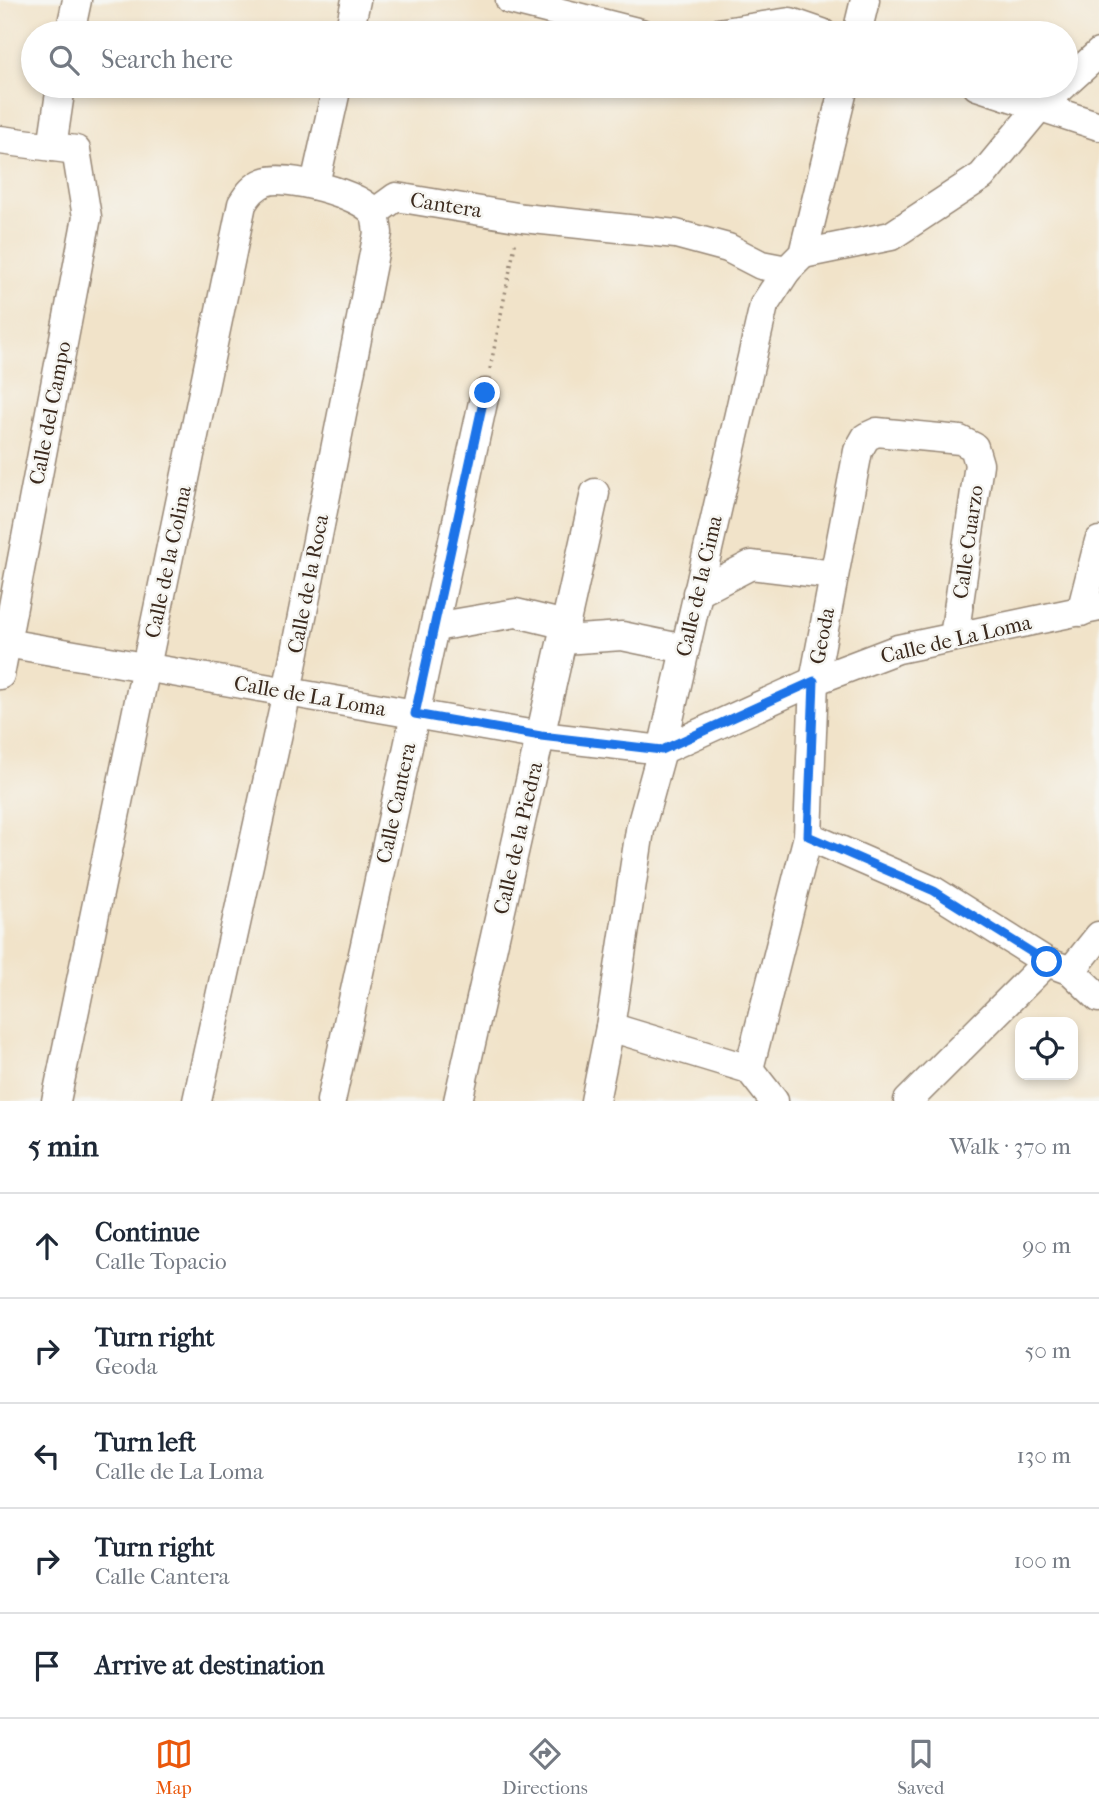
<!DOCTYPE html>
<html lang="en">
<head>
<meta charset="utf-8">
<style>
  body { margin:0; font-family:"IM FELL French Canon",serif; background:#f2f2f3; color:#1f2937 }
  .controls { position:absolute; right:21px; bottom:21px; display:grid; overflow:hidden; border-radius:14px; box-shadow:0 4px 10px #0003 }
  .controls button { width:63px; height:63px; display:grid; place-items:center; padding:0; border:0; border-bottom:2px solid #e0e1e3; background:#fff; color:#1f2937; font:35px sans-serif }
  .stop { position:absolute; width:21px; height:21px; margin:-16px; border:5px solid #1a73e8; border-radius:50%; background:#fff }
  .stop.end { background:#1a73e8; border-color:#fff; box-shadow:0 2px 7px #0008 }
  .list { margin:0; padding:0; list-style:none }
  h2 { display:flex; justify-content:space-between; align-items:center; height:91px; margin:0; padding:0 28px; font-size:30px }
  h2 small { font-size:23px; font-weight:400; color:#747a83 }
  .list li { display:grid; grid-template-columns:46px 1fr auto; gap:21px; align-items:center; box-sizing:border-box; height:105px; padding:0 28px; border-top:2px solid #e0e1e3 }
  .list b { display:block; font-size:26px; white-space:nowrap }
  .list p { margin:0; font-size:23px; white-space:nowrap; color:#747a83 }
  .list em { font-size:23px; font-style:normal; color:#747a83 }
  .icon { flex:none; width:38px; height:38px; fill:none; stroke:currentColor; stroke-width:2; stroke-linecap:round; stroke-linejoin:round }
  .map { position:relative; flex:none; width:1099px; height:1101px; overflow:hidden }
  .search { position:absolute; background:#fff; box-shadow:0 4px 10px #0003; left:21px; right:21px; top:21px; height:77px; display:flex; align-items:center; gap:18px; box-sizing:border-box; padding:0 24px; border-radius:38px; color:#747a83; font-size:26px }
  .sheet { height:616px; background:#fff }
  nav { display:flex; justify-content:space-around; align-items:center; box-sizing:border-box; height:98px; border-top:2px solid #e0e1e3; background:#fff; font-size:19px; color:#747a83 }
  nav a { display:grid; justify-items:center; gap:4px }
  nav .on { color:#ea580c }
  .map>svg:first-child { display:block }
</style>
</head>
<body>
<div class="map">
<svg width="1099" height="1101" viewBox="0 0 1099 1101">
  <rect width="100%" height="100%" fill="#f6f6f2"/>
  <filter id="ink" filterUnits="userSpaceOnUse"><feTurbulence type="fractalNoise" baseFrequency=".0143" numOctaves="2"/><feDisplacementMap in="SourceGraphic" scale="14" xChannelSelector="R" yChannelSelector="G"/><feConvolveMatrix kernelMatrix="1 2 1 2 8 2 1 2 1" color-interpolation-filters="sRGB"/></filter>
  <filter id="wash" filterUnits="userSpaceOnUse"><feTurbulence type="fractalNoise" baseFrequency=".00686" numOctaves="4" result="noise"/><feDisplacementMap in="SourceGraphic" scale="28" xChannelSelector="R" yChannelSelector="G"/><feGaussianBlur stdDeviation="1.57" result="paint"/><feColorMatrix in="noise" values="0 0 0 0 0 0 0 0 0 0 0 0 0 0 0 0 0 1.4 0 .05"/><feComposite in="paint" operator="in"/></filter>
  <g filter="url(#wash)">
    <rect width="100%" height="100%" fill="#f1e3c9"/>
  </g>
  <g filter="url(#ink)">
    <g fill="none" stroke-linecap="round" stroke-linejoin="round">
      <!-- minor casing -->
      <g stroke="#968674" stroke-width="31">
        <g id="minor">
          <path d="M 510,0 L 641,33"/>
          <path d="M 70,33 L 77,0"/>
          <path d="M 349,33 L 356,0"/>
          <path d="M 718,33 L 790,22 L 822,33"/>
          <path d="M 857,33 L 865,0"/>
          <path d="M 1066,83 L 1099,53"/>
          <path d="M 977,86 L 1099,126"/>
          <path d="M 0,140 L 76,150 L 87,217 L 0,675"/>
          <path d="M 52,147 L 61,86"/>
          <path d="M 315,184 L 337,86"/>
          <path d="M 374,213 L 396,197 L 523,218 L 676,234 L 728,248 L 761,265 L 787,270"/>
          <path d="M 803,254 L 891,236 L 982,176 L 1040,106 L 1063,86"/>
          <path d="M 697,593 L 751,565 L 834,575"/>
          <path d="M 1081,612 L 1099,541"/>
          <path d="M 435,627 L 516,613 L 566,625"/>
          <path d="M 563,640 L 622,636 L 685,649"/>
          <path d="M 0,642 L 541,736 L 662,750 L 814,681 L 898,649 L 1099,607"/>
          <path d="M 808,836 L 934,891 L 1047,962 L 1071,971 L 1099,998"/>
          <path d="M 1071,971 L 1099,936"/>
          <path d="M 610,1027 L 749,1069 L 774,1101"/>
          <path d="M 749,1069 L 808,836 L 814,681 L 858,451 L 866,437 L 877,432 L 960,440 L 974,447 L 979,464 L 954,637"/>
          <path d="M 56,1101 L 242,204 C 248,194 254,186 265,182 C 285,174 360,194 373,212 C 377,217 377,227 378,233 L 287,692 L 197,1101"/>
          <path d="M 331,1101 L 485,393"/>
          <path d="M 458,1101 L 595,493"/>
          <path d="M 595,1101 L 610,1027 L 640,830 L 662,750 L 764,305 L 787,270 L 803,254 L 844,86"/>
          <path d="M 908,1101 L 1047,962"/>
        </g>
      </g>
      <!-- path -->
      <path stroke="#968674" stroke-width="3.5" stroke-dasharray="2 5" stroke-linecap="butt" d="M 490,369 L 516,240"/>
      <!-- minor -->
      <use href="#minor" stroke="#fff" stroke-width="28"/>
    </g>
  </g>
  <g fill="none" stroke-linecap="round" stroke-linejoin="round" filter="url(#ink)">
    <!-- route -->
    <path stroke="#1a73e8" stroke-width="9" d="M 485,393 L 415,714 L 541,736 L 662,750 L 814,681 L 808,836 L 934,891 L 1047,962"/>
  </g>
  <g text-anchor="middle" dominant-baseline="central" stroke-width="5" stroke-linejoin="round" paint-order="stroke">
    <!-- street labels -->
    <g font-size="21" fill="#3b2a1e" stroke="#f6f6f2">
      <text transform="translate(446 205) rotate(9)">Cantera</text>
      <text transform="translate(50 413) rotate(-79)">Calle del Campo</text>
      <text transform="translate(968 542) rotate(-82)">Calle Cuarzo</text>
      <text transform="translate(168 562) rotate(-78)">Calle de la Colina</text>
      <text transform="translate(308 584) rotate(-79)">Calle de la Roca</text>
      <text transform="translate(699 586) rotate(-77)">Calle de la Cima</text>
      <text transform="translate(822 636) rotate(-79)">Geoda</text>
      <text transform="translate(956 639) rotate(-13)">Calle de La Loma</text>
      <text transform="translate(310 696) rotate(10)">Calle de La Loma</text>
      <text transform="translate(396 803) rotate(-78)">Calle Cantera</text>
      <text transform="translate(518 838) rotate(-77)">Calle de la Piedra</text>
    </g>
  </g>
</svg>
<div class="controls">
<button><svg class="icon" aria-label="locate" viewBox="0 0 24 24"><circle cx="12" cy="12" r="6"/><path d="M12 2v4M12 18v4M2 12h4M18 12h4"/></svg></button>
</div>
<div class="stop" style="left:1047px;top:962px"></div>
<div class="stop end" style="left:485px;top:393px"></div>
<div class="search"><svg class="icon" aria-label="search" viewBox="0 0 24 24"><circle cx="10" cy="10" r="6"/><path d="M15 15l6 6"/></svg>Search here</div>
</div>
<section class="sheet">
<h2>5 min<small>Walk · 370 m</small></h2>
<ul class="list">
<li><svg class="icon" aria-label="ahead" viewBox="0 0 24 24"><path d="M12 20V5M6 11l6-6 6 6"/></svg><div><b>Continue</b><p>Calle Topacio</p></div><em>90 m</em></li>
<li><svg class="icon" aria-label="right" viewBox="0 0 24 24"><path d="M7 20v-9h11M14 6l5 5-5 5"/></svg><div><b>Turn right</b><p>Geoda</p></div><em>50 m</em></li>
<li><svg class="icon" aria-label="left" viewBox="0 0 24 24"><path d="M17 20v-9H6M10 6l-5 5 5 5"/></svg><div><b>Turn left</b><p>Calle de La Loma</p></div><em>130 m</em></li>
<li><svg class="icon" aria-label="right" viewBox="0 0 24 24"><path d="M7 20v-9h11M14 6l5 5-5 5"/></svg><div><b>Turn right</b><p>Calle Cantera</p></div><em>100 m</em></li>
<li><svg class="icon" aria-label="arrive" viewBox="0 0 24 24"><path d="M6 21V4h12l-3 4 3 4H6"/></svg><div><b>Arrive at destination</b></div></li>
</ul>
</section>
<nav>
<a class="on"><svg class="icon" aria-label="map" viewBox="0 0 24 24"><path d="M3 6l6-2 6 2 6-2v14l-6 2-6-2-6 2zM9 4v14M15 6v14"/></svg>Map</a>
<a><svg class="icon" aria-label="directions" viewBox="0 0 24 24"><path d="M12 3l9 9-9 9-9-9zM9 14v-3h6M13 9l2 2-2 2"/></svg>Directions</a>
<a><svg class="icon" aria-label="saved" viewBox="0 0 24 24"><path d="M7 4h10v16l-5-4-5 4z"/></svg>Saved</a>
</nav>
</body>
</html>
